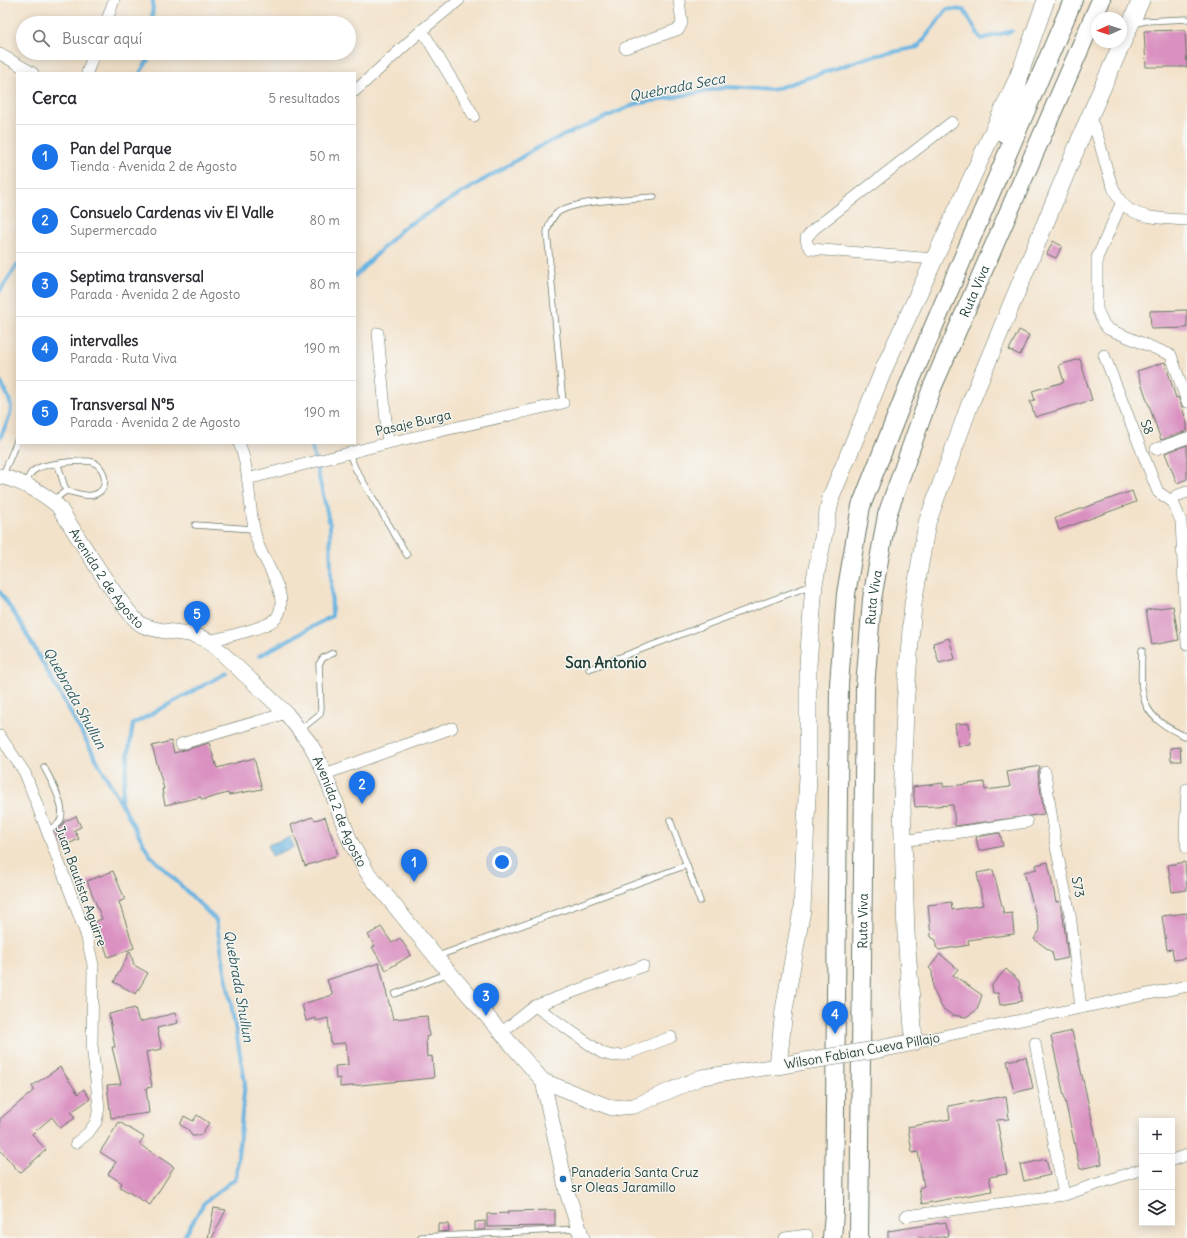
<!DOCTYPE html>
<html lang="es">
<head>
<meta charset="utf-8">
<style>
  body { margin:0; font-family:Delius,sans-serif; background:#f7f7f7; color:#2b2b33 }
  .controls { position:absolute; right:12px; bottom:12px; display:grid; overflow:hidden; border-radius:0px; box-shadow:0 2px 10px #0003 }
  .controls button { width:36px; height:36px; display:grid; place-items:center; padding:0; border:0; border-bottom:1px solid #e1e1e2; background:#fff; color:#2b2b33; font:20px sans-serif }
  .compass { position:absolute; left:1091px; top:12px; width:36px; height:36px; border-radius:50%; background:#fff; box-shadow:0 2px 10px #0003; rotate:267deg }
  .you { position:absolute; left:502px; top:862px; width:14px; height:14px; margin:-10px; border:3px solid #fff; border-radius:50%; background:#1a73e8; box-shadow:0 0 0 6px #1a73e833 }
  .badge { display:grid; place-items:center; width:26px; height:26px; border-radius:50%; background:#1a73e8; color:#fff; font-size:13px; font-weight:700 }
  .pin { position:absolute; translate:-50% -33px; filter:drop-shadow(0 1px 2px #0008) }
  .pin::after { content:''; position:absolute; top:21px; width:14px; height:12px; background:inherit; clip-path:polygon(0 0,100% 0,50% 100%) }
  .list { margin:0; padding:0; list-style:none }
  h2 { display:flex; justify-content:space-between; align-items:center; height:52px; margin:0; padding:0 16px; font-size:17px }
  h2 small { font-size:13px; font-weight:400; color:#7c7c81 }
  .list li { display:grid; grid-template-columns:26px 1fr auto; gap:12px; align-items:center; box-sizing:border-box; height:64px; padding:0 16px; border-top:1px solid #e1e1e2 }
  .list b { display:block; font-size:15px; white-space:nowrap }
  .list p { margin:0; font-size:13px; white-space:nowrap; color:#7c7c81 }
  .list em { font-size:13px; font-style:normal; color:#7c7c81 }
  .icon { flex:none; width:22px; height:22px; fill:none; stroke:currentColor; stroke-width:2; stroke-linecap:round; stroke-linejoin:round }
  .map { position:relative; flex:none; width:1187px; height:1238px; overflow:hidden }
  .search { position:absolute; background:#fff; box-shadow:0 2px 10px #0003; left:16px; top:16px; width:340px; height:44px; display:flex; align-items:center; gap:10px; box-sizing:border-box; padding:0 14px; border-radius:22px; color:#7c7c81; font-size:15px }
  .panel { position:absolute; background:#fff; box-shadow:0 2px 10px #0003; left:16px; top:72px; width:340px; height:372px; border-radius:0px }
  .map>svg:first-child { display:block }
</style>
</head>
<body>
<div class="map">
<svg width="1187" height="1238" viewBox="0 0 1187 1238">
  <defs>
    <pattern id="water-ripples" width="26" height="14" patternUnits="userSpaceOnUse"><rect width="26" height="14" fill="#68b4e1"/><path d="M2 4q2-2 4 0t4 0M15 11q2-2 4 0t4 0" fill="none" stroke="#5594b7"/></pattern>
  </defs>
  <rect width="100%" height="100%" fill="#f6f6f2"/>
  <filter id="ink" filterUnits="userSpaceOnUse"><feTurbulence type="fractalNoise" baseFrequency=".025" numOctaves="2"/><feDisplacementMap in="SourceGraphic" scale="8" xChannelSelector="R" yChannelSelector="G"/><feConvolveMatrix kernelMatrix="1 2 1 2 8 2 1 2 1" color-interpolation-filters="sRGB"/></filter>
  <filter id="wash" filterUnits="userSpaceOnUse"><feTurbulence type="fractalNoise" baseFrequency=".012" numOctaves="4" result="noise"/><feDisplacementMap in="SourceGraphic" scale="16" xChannelSelector="R" yChannelSelector="G"/><feGaussianBlur stdDeviation="0.9" result="paint"/><feColorMatrix in="noise" values="0 0 0 0 0 0 0 0 0 0 0 0 0 0 0 0 0 1.4 0 .05"/><feComposite in="paint" operator="in"/></filter>
  <g filter="url(#wash)">
    <rect width="100%" height="100%" fill="#f3e2ca"/>
    <!-- water -->
    <path fill="url(#water-ripples)" stroke="#44788a" d="M 290,837 L 294,847 L 272,856 L 268,845 Z"/>
    <g fill="none" stroke-linecap="round" stroke-linejoin="round">
      <!-- stream -->
      <g stroke="#68b4e1" stroke-width="4">
        <path d="M 152,23 L 153,0"/>
        <path d="M 140,73 L 148,60 L 149,53"/>
        <path d="M 355,276 L 403,228 L 542,145 L 636,104 L 728,87 L 772,90 L 869,57 L 918,47 L 947,9 L 964,10 L 981,39 L 1012,31"/>
        <path d="M 0,291 L 17,265"/>
        <path d="M 0,381 C 16,409 13,409 0,438"/>
        <path d="M 0,592 L 21,624 L 150,855 L 216,920 L 245,1082 L 236,1178 L 204,1203 L 183,1238"/>
        <path d="M 259,656 L 332,616 L 330,525 L 311,443"/>
        <path d="M 121,802 L 133,724 L 226,673"/>
      </g>
    </g>
    <g id="blocks">
      <!-- building -->
      <g fill="#da91c1">
        <path d="M 1185,30 L 1187,67 L 1146,67 L 1144,31 Z"/>
        <path d="M 1053,241 L 1062,246 L 1056,258 L 1047,254 Z"/>
        <path d="M 1187,310 L 1187,328 L 1151,329 L 1150,311 Z"/>
        <path d="M 1019,330 L 1029,335 L 1020,355 L 1009,350 Z"/>
        <path d="M 1080,359 L 1092,400 L 1035,417 L 1030,401 L 1035,400 L 1032,391 L 1064,382 L 1059,365 Z"/>
        <path d="M 1165,362 L 1176,398 L 1178,397 L 1182,407 L 1187,423 L 1187,431 L 1161,440 L 1137,371 Z"/>
        <path d="M 1187,445 L 1187,479 L 1177,483 L 1165,453 Z"/>
        <path d="M 1132,491 L 1136,502 L 1059,530 L 1055,518 Z"/>
        <path d="M 1173,606 L 1179,640 L 1152,645 L 1146,610 Z"/>
        <path d="M 949,638 L 955,659 L 939,663 L 933,643 Z"/>
        <path d="M 969,723 L 971,745 L 958,746 L 955,724 Z"/>
        <path d="M 171,741 L 174,753 L 209,743 L 217,768 L 254,758 L 262,789 L 229,795 L 228,793 L 202,800 L 201,797 L 165,805 L 162,789 L 164,789 L 152,746 Z"/>
        <path d="M 1180,747 L 1181,761 L 1171,761 L 1170,748 Z"/>
        <path d="M 1040,766 L 1038,773 L 1044,814 L 955,826 L 953,805 L 915,807 L 913,787 L 943,783 L 943,787 L 984,782 L 985,790 L 1010,787 L 1007,772 Z"/>
        <path d="M 76,816 L 81,827 L 74,830 L 79,839 L 62,847 L 55,831 L 61,827 L 64,822 Z"/>
        <path d="M 312,817 L 315,820 L 325,817 L 338,855 L 305,866 L 291,825 Z"/>
        <path d="M 1000,833 L 1003,846 L 979,851 L 976,837 Z"/>
        <path d="M 1048,862 L 1056,902 L 1059,901 L 1063,916 L 1068,958 L 1054,961 L 1052,952 L 1034,939 L 1040,930 L 1024,872 L 1037,869 L 1036,865 Z"/>
        <path d="M 1185,862 L 1187,890 L 1172,892 L 1168,865 Z"/>
        <path d="M 993,870 L 1004,914 L 1012,913 L 1014,934 L 968,940 L 969,945 L 939,950 L 936,947 L 936,940 L 931,937 L 928,905 L 951,902 L 952,910 L 983,905 L 977,873 Z"/>
        <path d="M 113,871 L 125,899 L 119,902 L 134,948 L 108,957 L 96,921 L 102,919 L 87,881 Z"/>
        <path d="M 1187,913 L 1187,958 L 1174,960 L 1172,949 L 1167,950 L 1162,916 Z"/>
        <path d="M 381,927 L 392,943 L 400,938 L 411,955 L 386,970 L 372,947 L 375,946 L 368,935 Z"/>
        <path d="M 130,951 L 134,965 L 148,973 L 136,994 L 114,982 Z"/>
        <path d="M 940,954 L 958,969 L 953,975 L 982,995 L 977,1010 L 966,1017 L 952,1015 L 942,1008 L 933,989 L 932,971 L 929,968 Z"/>
        <path d="M 379,963 L 393,1019 L 427,1016 L 429,1036 L 426,1037 L 427,1057 L 432,1056 L 434,1078 L 340,1087 L 340,1078 L 336,1079 L 335,1066 L 348,1065 L 346,1043 L 331,1044 L 328,1018 L 316,1021 L 316,1018 L 306,1021 L 302,1004 L 333,995 L 327,980 Z"/>
        <path d="M 1006,969 L 1019,981 L 1022,1001 L 1000,1005 L 998,993 L 993,993 L 992,985 Z"/>
        <path d="M 135,1008 L 139,1022 L 175,1013 L 178,1023 L 157,1028 L 162,1049 L 146,1052 L 152,1087 L 146,1088 L 149,1113 L 111,1118 L 107,1085 L 121,1084 L 112,1047 L 115,1047 L 109,1014 Z"/>
        <path d="M 1072,1031 L 1102,1164 L 1080,1169 L 1051,1036 Z"/>
        <path d="M 1026,1057 L 1033,1088 L 1014,1093 L 1007,1061 Z"/>
        <path d="M 60,1067 L 78,1094 L 84,1089 L 90,1099 L 71,1112 L 75,1118 L 60,1128 L 52,1117 L 32,1134 L 46,1150 L 20,1173 L 0,1150 L 0,1119 L 34,1090 L 32,1086 Z"/>
        <path d="M 1006,1096 L 1009,1119 L 997,1120 L 1007,1174 L 989,1177 L 992,1191 L 922,1204 L 919,1188 L 924,1186 L 918,1152 L 912,1153 L 908,1127 L 950,1119 L 948,1106 Z"/>
        <path d="M 197,1115 L 209,1123 L 201,1135 L 196,1136 L 192,1136 L 188,1129 L 180,1125 L 184,1116 L 193,1121 Z"/>
        <path d="M 119,1122 L 144,1137 L 139,1144 L 174,1167 L 150,1205 L 120,1187 L 122,1183 L 108,1174 L 116,1162 L 100,1152 Z"/>
        <path d="M 1046,1159 L 1050,1175 L 1024,1181 L 1020,1165 Z"/>
        <path d="M 214,1208 L 226,1210 L 212,1238 L 208,1238 Z"/>
        <path d="M 555,1210 L 555,1226 L 487,1227 L 487,1214 L 508,1213 L 508,1211 Z"/>
        <path d="M 485,1221 L 485,1230 L 475,1230 L 475,1222 Z"/>
        <path d="M 946,1222 L 948,1236 L 934,1238 L 888,1238 L 888,1231 Z"/>
        <path d="M 438,1224 L 448,1224 L 449,1231 L 438,1232 Z"/>
      </g>
    </g>
  </g>
  <g filter="url(#ink)">
    <use href="#blocks" fill-opacity="0" stroke="#697768" stroke-width="1"/>
    <g fill="none" stroke-linecap="round" stroke-linejoin="round">
      <!-- service casing -->
      <g stroke="#697768" stroke-width="7">
        <g id="service">
          <path d="M 1134,24 L 1145,21 L 1187,19"/>
          <path d="M 563,403 L 547,232 C 549,225 551,218 557,213 C 575,200 630,199 654,197"/>
          <path d="M 349,453 L 355,468 L 407,555"/>
          <path d="M 58,465 L 66,491"/>
          <path d="M 2,477 L 17,441"/>
          <path d="M 26,484 C 28,478 30,472 36,469 C 44,464 84,459 93,462 C 107,468 110,491 93,495 C 84,497 75,492 66,491 L 53,500"/>
          <path d="M 195,525 L 253,529"/>
          <path d="M 1142,650 C 1140,699 1139,716 1187,737"/>
          <path d="M 589,669 L 812,585"/>
          <path d="M 300,730 L 320,714 L 321,708 L 319,664 L 323,658 L 333,653"/>
          <path d="M 44,767 C 50,779 70,812 58,824 C 55,827 50,828 47,830"/>
          <path d="M 670,820 L 700,901"/>
          <path d="M 438,956 L 687,865"/>
          <path d="M 395,994 L 449,973"/>
          <path d="M 421,1237 L 579,1229"/>
        </g>
      </g>
      <!-- minor casing -->
      <g stroke="#697768" stroke-width="12">
        <g id="minor">
          <path d="M 106,23 L 114,0"/>
          <path d="M 422,30 L 474,116"/>
          <path d="M 625,48 L 679,29 L 682,23 L 679,0"/>
          <path d="M 0,54 L 33,73"/>
          <path d="M 87,73 L 94,53"/>
          <path d="M 355,91 L 422,30 L 459,0"/>
          <path d="M 1089,118 C 1097,129 1099,142 1103,155 C 1118,214 1127,217 1187,220"/>
          <path d="M 1121,204 L 1097,258 L 1097,309 L 1103,323 L 1108,329 L 1171,355 L 1187,402"/>
          <path d="M 935,259 L 811,249 L 807,244 L 806,238 L 814,229 L 952,122"/>
          <path d="M 378,333 L 388,443"/>
          <path d="M 1104,355 L 1158,492 L 1173,502 L 1181,521 L 1187,644"/>
          <path d="M 1156,449 L 1187,438"/>
          <path d="M 247,479 L 388,443 L 563,403"/>
          <path d="M 1173,502 L 1176,496 L 1187,492"/>
          <path d="M 209,641 C 224,637 270,628 277,617 C 291,597 265,564 258,544 C 247,512 252,474 239,443"/>
          <path d="M 0,736 L 25,773 L 86,934 L 93,965 L 92,1045 L 99,1108 L 96,1122 L 88,1133 L 76,1143"/>
          <path d="M 181,744 L 286,713"/>
          <path d="M 1045,772 L 1056,847 L 1070,914 L 1081,1008"/>
          <path d="M 325,774 L 452,728"/>
          <path d="M 1187,789 L 1185,835 L 1187,848"/>
          <path d="M 903,841 L 1027,822"/>
          <path d="M 535,1006 L 602,1053 L 613,1056 L 624,1055 L 671,1037"/>
          <path d="M 501,1033 L 535,1006 L 643,966"/>
          <path d="M 914,1042 L 1187,986"/>
          <path d="M 1035,1043 L 1064,1195"/>
          <path d="M 1172,1160 L 1187,1155"/>
          <path d="M 906,1216 L 1064,1195 L 1142,1169"/>
          <path d="M 785,1238 L 807,1235"/>
        </g>
      </g>
      <!-- secondary casing -->
      <g stroke="#697768" stroke-width="16">
        <g id="secondary">
          <path id="s1" d="M 0,476 C 23,482 41,491 58,506 C 73,528 124,615 142,625 C 164,635 187,629 209,641 L 286,713 L 311,745 L 325,774 L 350,841 L 367,872 L 436,957 L 543,1081 L 567,1192 L 582,1238"/>
          <path d="M 543,1081 L 612,1108 L 634,1106 L 702,1077 L 778,1066"/>
        </g>
      </g>
      <!-- primary casing -->
      <g stroke="#697768" stroke-width="18">
        <g id="primary">
          <path d="M 875,1050 L 914,1042 L 906,934 L 902,806 L 905,706 L 913,604 L 927,523 L 970,404 L 1089,118 L 1141,0"/>
          <path d="M 805,1061 L 778,1066 L 784,1010 L 802,910 L 808,775 L 808,665 L 814,584 L 831,497 L 886,364 L 1020,73 L 1046,0"/>
        </g>
      </g>
      <!-- trunk casing -->
      <g stroke="#697768" stroke-width="20">
        <g id="trunk">
          <path d="M 1006,135 L 1020,73"/>
          <path d="M 832,1238 L 834,1213 L 839,684 L 846,594 L 861,506 L 910,382 L 1073,0"/>
          <path id="s2" d="M 859,1238 L 865,688 L 872,599 L 887,515 L 932,388 L 1101,0"/>
        </g>
      </g>
      <!-- service -->
      <use href="#service" stroke="#fff" stroke-width="5.5"/>
      <!-- minor -->
      <use href="#minor" stroke="#fff" stroke-width="11"/>
      <!-- secondary -->
      <use href="#secondary" stroke="#fff" stroke-width="15"/>
      <!-- primary -->
      <use href="#primary" stroke="#fff" stroke-width="17"/>
      <!-- trunk -->
      <use href="#trunk" stroke="#fff" stroke-width="18"/>
      <!-- primary-bridge casing -->
      <g stroke="#697768" stroke-width="18" stroke-linecap="butt">
        <path id="primary-bridge" d="M 805,1061 L 875,1050"/>
      </g>
      <!-- primary-bridge -->
      <use href="#primary-bridge" stroke="#fff" stroke-width="17"/>
    </g>
  </g>
  <!-- markers -->
  <circle fill="#1f6fb2" stroke="#f6f6f2" stroke-width="1.5" cx="563" cy="1179" r="4"/>
  <g text-anchor="middle" dominant-baseline="central" stroke-width="3" stroke-linejoin="round" paint-order="stroke">
    <!-- street labels -->
    <g font-size="13" fill="#1f3d34" stroke="#f6f6f2">
      <text stroke="none"><textPath href="#s2" startOffset="965">Ruta Viva</textPath></text>
      <text transform="translate(413 423) rotate(-13)">Pasaje Burga</text>
      <text transform="translate(1147 427) rotate(69)">S8</text>
      <text stroke="none"><textPath href="#s1" startOffset="153">Avenida 2 de Agosto</textPath></text>
      <text stroke="none"><textPath href="#s2" startOffset="641">Ruta Viva</textPath></text>
      <text stroke="none"><textPath href="#s1" startOffset="500">Avenida 2 de Agosto</textPath></text>
      <text transform="translate(81 886) rotate(70)">Juan Bautista Aguirre</text>
      <text transform="translate(1078 887) rotate(79)">S73</text>
      <text stroke="none"><textPath href="#s2" startOffset="317">Ruta Viva</textPath></text>
      <text transform="translate(862 1051) rotate(-10)">Wilson Fabian Cueva Pillajo</text>
    </g>
    <!-- poi labels -->
    <g font-size="13" fill="#1f3d34" stroke="#f6f6f2" text-anchor="start">
      <text x="571" y="1172">Panadería Santa Cruz<tspan x="571" dy="15">sr Oleas Jaramillo</tspan></text>
    </g>
    <!-- water labels -->
    <g font-size="14" font-style="italic" fill="#315b5f" stroke="#f6f6f2">
      <text transform="translate(677 87) rotate(-11)">Quebrada Seca</text>
      <text transform="translate(75 698) rotate(61)">Quebrada Shullun</text>
      <text transform="translate(239 986) rotate(80)">Quebrada Shullun</text>
    </g>
    <!-- quarter labels -->
    <g font-size="15" font-weight="bold" fill="#1f3d34" stroke="#f6f6f2">
      <text x="606" y="662">San Antonio</text>
    </g>
  </g>
</svg>
<div class="controls">
<button>+</button>
<button>−</button>
<button><svg class="icon" aria-label="layers" viewBox="0 0 24 24"><path d="M12 4l9 5-9 5-9-5zM3 14l9 5 9-5"/></svg></button>
</div>
<svg class="compass" viewBox="-18 -18 36 36"><path d="M0-13l5 13h-10z" fill="#e53935"/><path d="M0 13l5-13h-10z" fill="#7c7c81"/></svg>
<div class="you"></div>
<div class="pin badge" style="left:414px;top:882px">1</div>
<div class="pin badge" style="left:362px;top:804px">2</div>
<div class="pin badge" style="left:486px;top:1016px">3</div>
<div class="pin badge" style="left:835px;top:1034px">4</div>
<div class="pin badge" style="left:197px;top:634px">5</div>
<div class="search"><svg class="icon" aria-label="search" viewBox="0 0 24 24"><circle cx="10" cy="10" r="6"/><path d="M15 15l6 6"/></svg>Buscar aquí</div>
<section class="panel">
<h2>Cerca<small>5 resultados</small></h2>
<ul class="list">
<li><span class="badge">1</span><div><b>Pan del Parque</b><p>Tienda · Avenida 2 de Agosto</p></div><em>50 m</em></li>
<li><span class="badge">2</span><div><b>Consuelo Cardenas viv El Valle</b><p>Supermercado</p></div><em>80 m</em></li>
<li><span class="badge">3</span><div><b>Septima transversal</b><p>Parada · Avenida 2 de Agosto</p></div><em>80 m</em></li>
<li><span class="badge">4</span><div><b>intervalles</b><p>Parada · Ruta Viva</p></div><em>190 m</em></li>
<li><span class="badge">5</span><div><b>Transversal N°5</b><p>Parada · Avenida 2 de Agosto</p></div><em>190 m</em></li>
</ul>
</section>
</div>
</body>
</html>
